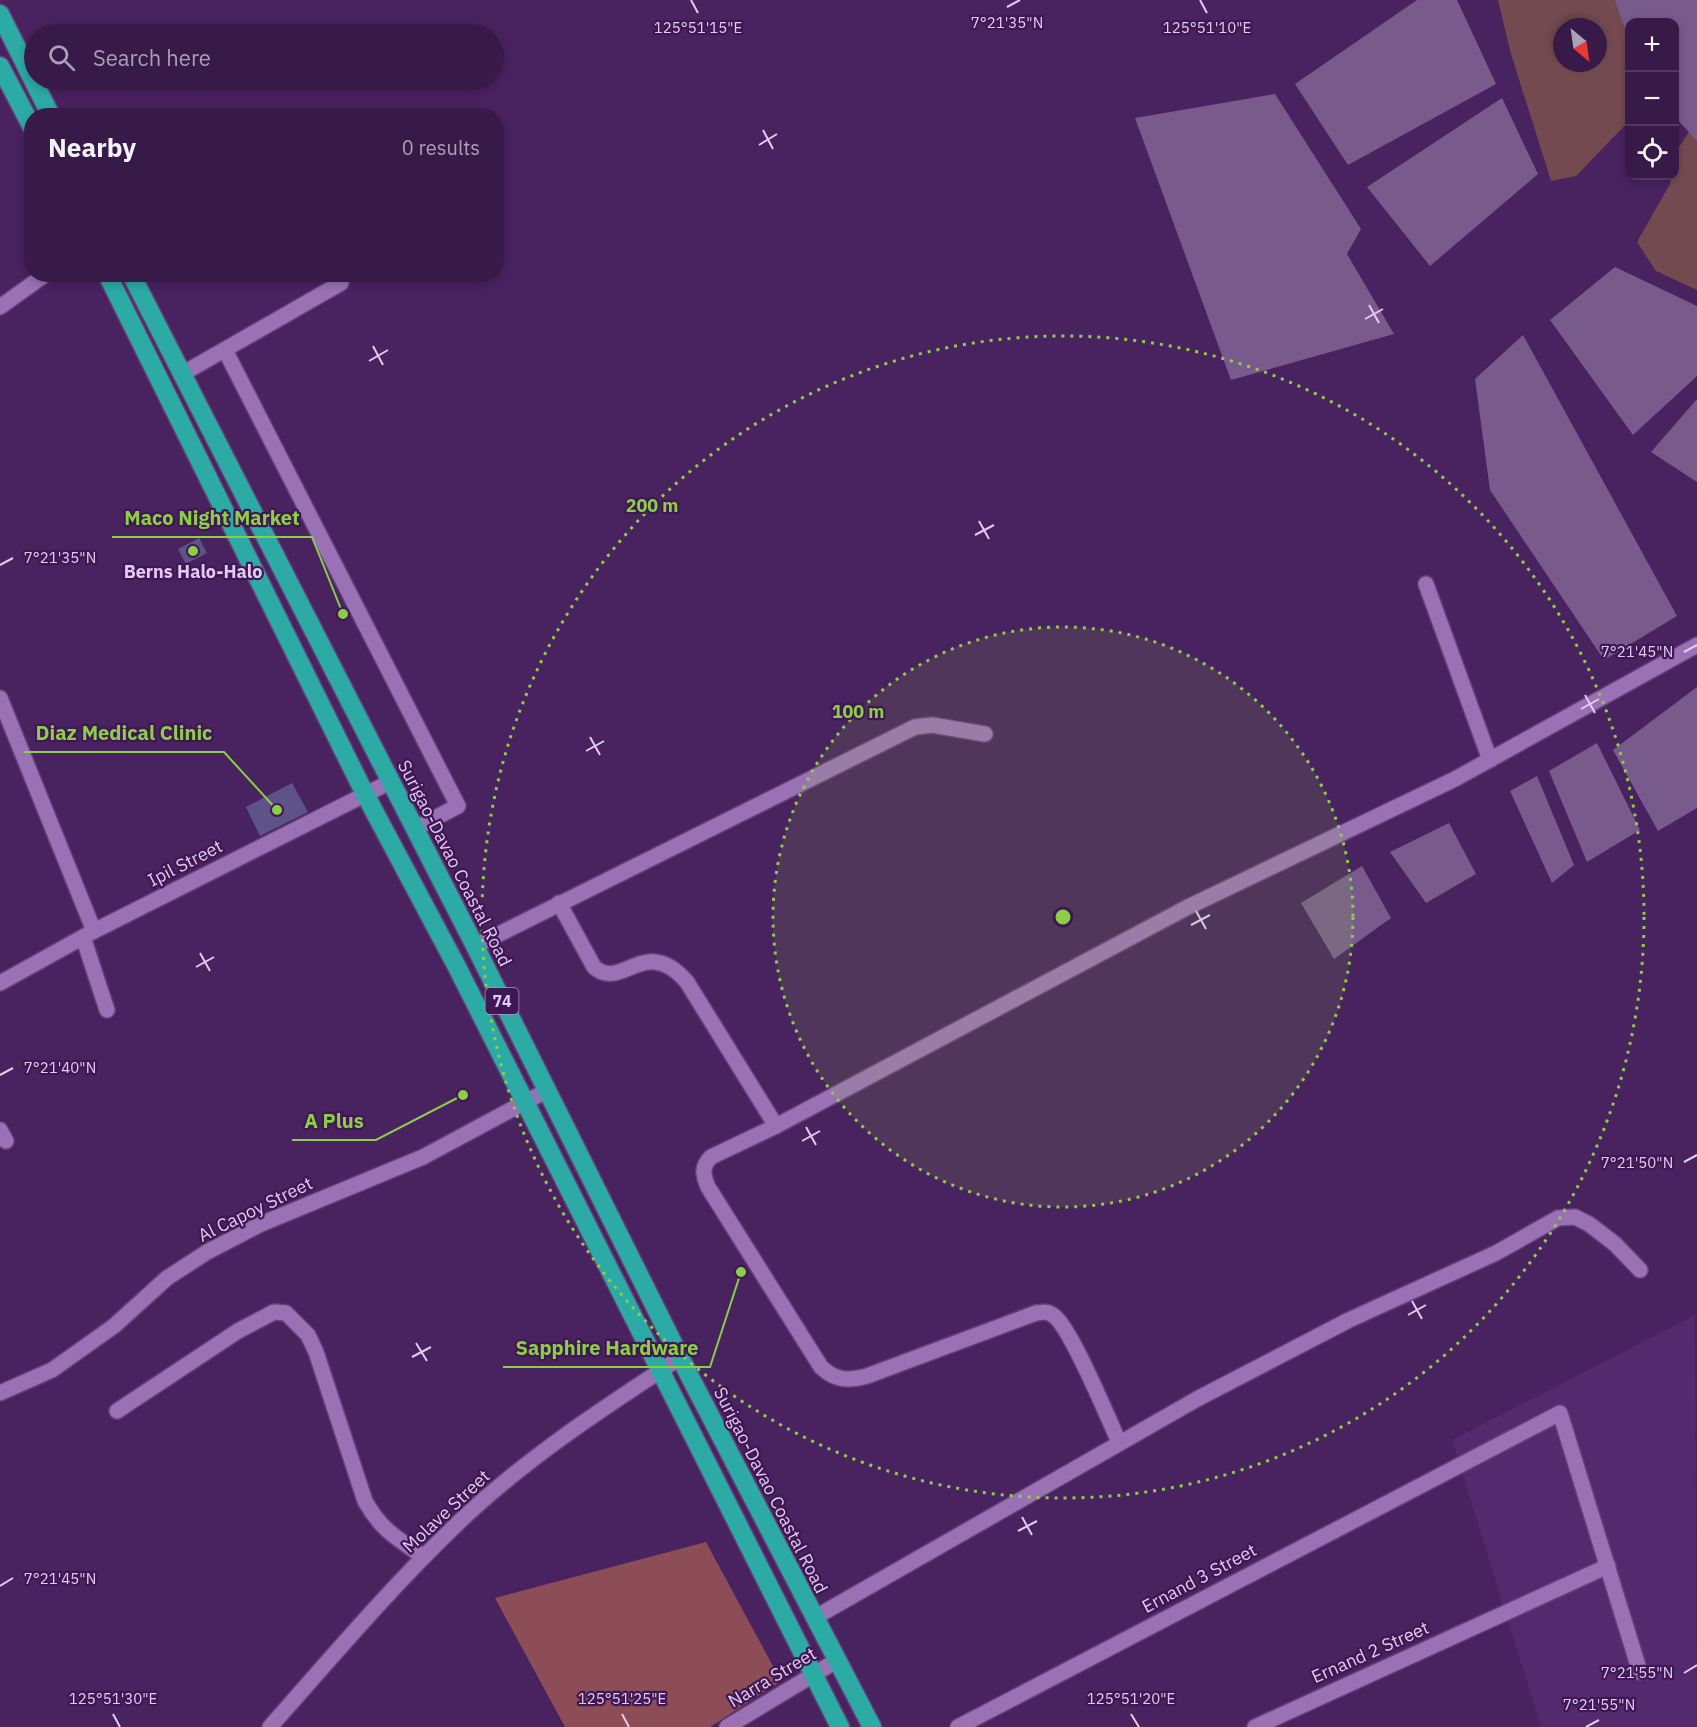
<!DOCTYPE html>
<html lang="en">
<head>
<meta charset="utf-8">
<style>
  body { margin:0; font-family:"IBM Plex Sans",sans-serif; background:#422752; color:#f1f3f6 }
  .controls { position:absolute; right:18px; top:18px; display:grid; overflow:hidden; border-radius:12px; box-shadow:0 3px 9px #0003 }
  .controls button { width:54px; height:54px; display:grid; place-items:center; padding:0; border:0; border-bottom:2px solid #513860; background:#371a48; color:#f1f3f6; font:30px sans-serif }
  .compass { position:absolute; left:1553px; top:18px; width:54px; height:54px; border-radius:50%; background:#371a48; box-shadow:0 3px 9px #0003; rotate:151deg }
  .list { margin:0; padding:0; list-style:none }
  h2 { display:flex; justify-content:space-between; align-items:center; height:78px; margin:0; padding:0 24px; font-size:26px }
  h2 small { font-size:20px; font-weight:400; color:#aaa1b4 }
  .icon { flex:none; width:33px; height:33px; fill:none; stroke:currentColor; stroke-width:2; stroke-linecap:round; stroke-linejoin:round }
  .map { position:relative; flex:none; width:1697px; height:1727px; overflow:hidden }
  .search { position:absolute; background:#371a48; box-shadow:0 3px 9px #0003; left:24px; top:24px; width:480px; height:66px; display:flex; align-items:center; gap:15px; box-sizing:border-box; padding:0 21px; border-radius:33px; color:#aaa1b4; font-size:22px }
  .panel { position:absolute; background:#371a48; box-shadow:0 3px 9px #0003; left:24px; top:108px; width:480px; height:174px; border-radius:24px }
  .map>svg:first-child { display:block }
</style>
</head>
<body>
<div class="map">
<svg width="1697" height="1727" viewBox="0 0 1697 1727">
  <rect width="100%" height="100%" fill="#492260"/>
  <!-- built -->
  <path fill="#55296e" d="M 1695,1315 L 1697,1727 L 1541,1727 L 1452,1440 Z"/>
  <!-- green -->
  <g fill="#734a4f" fill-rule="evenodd">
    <path d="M 1498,0 L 1671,0 L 1674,22 L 1630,22 L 1629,121 L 1576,176 L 1551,181 L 1511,54 ZM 1562,27 L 1598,27 L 1598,63 L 1562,63 Z"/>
    <path d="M 1697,120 L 1697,290 L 1656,271 L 1637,242 L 1670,184 L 1671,176 L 1674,176 L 1675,153 Z"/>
  </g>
  <!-- forest -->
  <path fill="#8c4d56" d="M 706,1542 L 781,1681 L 710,1727 L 565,1727 L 495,1598 Z"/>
  <!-- water -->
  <g fill="#795a8d">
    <path d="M 1417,0 L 1457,0 L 1496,84 L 1348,165 L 1295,84 Z"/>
    <path d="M 1615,0 L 1697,0 L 1697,141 L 1675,117 L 1674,22 L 1630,22 L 1629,41 Z"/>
    <path d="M 1275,94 L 1361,229 L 1347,254 L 1394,334 L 1231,380 L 1135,118 Z"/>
    <path d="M 1502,98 L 1538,174 L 1430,266 L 1367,187 Z"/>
    <path d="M 1615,267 L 1697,306 L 1697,376 L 1633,435 L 1550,320 Z"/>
    <path d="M 1523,335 L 1677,616 L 1604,660 L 1490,490 L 1475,379 Z"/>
    <path d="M 1697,399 L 1697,482 L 1651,452 Z"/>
    <path d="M 1697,687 L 1697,808 L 1658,831 L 1613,750 Z"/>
    <path d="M 1597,743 L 1640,830 L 1587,862 L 1549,771 Z"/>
    <path d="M 1537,776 L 1574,865 L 1552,883 L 1510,791 Z"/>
    <path d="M 1449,823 L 1476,874 L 1426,903 L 1390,852 Z"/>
    <path d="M 1362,866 L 1391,918 L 1334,959 L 1301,903 Z"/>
  </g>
  <!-- building -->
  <g fill="#5d5389">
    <path d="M 199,538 L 207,553 L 186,564 L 178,549 Z"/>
    <path d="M 292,783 L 308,812 L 260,836 L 246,807 Z"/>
  </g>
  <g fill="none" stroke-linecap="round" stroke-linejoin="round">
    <!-- minor casing -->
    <g stroke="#644077" stroke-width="18">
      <g id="minor">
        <path d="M 0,307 L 46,274"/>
        <path d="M 225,350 L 458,806 L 414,829"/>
        <path d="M 182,374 L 341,283"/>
        <path d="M 1426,584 L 1490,760"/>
        <path d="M 0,698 L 94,931"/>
        <path d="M 559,903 L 594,967 C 622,992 645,933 687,982 L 776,1126"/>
        <path d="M 83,937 L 107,1010"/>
        <path d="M 475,946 L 915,727 L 932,725 L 985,734"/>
        <path d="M 0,983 L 94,931 L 390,782"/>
        <path d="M 0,1130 L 6,1141"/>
        <path d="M 0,1393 L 52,1370 L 114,1326 L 167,1278 L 207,1252 L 261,1224 L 423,1157 L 546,1091"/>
        <path d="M 117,1411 L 238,1331 L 274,1312 L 286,1313 L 308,1335 L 316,1352 L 365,1501 C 381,1530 398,1539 424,1557"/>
        <path d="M 1119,1442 C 1108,1418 1071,1328 1054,1316 C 1048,1311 1043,1312 1036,1313 L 867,1376 C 848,1381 836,1381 821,1367 L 708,1187 C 703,1175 701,1167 711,1157 L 776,1126 L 1188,907 L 1455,779 L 1697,645"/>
        <path d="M 814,1618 L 1197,1399 L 1349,1320 L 1496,1253 L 1558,1218 L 1575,1217 L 1589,1224 L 1615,1244 L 1640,1270"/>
        <path d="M 270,1727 C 331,1658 391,1587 458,1523 C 525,1459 603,1408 680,1358"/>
        <path d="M 727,1727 L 836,1661"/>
        <path d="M 958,1727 L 1560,1413 L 1640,1672"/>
        <path d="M 1255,1727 L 1608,1566"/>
      </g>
    </g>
    <!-- highway casing -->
    <g stroke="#644077" stroke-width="21">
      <g id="highway">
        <path d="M 0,14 L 51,116"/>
        <path d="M 0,66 L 32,127"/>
        <path d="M 107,274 L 365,794 L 457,967 L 840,1727"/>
        <path d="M 131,274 L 475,946 L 689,1375 L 872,1727"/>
      </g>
    </g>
    <!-- minor -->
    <use href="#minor" stroke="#9b71b5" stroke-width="15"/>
    <!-- highway -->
    <use href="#highway" stroke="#2caba6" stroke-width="18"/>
  </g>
  <!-- ticks -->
  <path fill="none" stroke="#e1cbf0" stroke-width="2" d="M 691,0 L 698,13M 1200,0 L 1207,13M 1007,7 L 1020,0M 763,130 L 773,149M 759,145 L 777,134M 1369,305 L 1379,323M 1365,319 L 1383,309M 373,346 L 383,365M 369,361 L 388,350M 979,521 L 989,539M 975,535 L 994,525M 0,565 L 13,558M 1684,652 L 1697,645M 1585,695 L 1595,713M 1581,709 L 1599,699M 590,737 L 600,755M 586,751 L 604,741M 1196,911 L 1206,929M 1191,925 L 1210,915M 200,953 L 210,971M 196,967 L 214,957M 0,1075 L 13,1068M 806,1127 L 816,1145M 802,1141 L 820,1131M 1684,1162 L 1697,1155M 1412,1301 L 1422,1319M 1408,1315 L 1426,1305M 416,1343 L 427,1361M 412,1357 L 431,1347M 1022,1517 L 1032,1535M 1018,1531 L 1037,1521M 0,1586 L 13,1578M 1684,1673 L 1697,1665M 113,1714 L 120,1727M 622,1714 L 629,1727M 1131,1714 L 1139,1727M 1586,1727 L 1599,1720"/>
  <!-- distance rings -->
  <circle cx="1063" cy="917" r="290" fill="#8cce45" fill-opacity=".12"/>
  <g fill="none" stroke="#8cce45" stroke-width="3" stroke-dasharray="3 6">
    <circle cx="1063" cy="917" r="290"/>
    <circle cx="1063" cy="917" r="581"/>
  </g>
  <!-- markers -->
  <circle fill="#8cce45" stroke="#3f1754" stroke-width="2" cx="193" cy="551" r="6"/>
  <g text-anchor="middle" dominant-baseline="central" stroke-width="4.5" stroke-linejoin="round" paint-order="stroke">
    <!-- shield labels -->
    <rect fill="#3f1754" stroke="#b095c1" stroke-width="1.5" x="485.5" y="988" width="33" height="26" rx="4.5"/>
    <g font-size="16" font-weight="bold" fill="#e1cbf0">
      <text x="502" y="1001">74</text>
    </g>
    <!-- poi labels -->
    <g font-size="18" font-weight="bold" fill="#e1cbf0" stroke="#3f1754">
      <text x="193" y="571">Berns Halo-Halo</text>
    </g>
    <!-- street labels -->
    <g font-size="18" fill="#e1cbf0" stroke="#3f1754">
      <text transform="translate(185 863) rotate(-27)">Ipil Street</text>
      <text transform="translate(455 863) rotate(63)">Surigao-Davao Coastal Road</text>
      <text transform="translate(255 1209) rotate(-26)">Al Capoy Street</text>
      <text transform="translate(771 1490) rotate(63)">Surigao-Davao Coastal Road</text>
      <text transform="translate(446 1511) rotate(-43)">Molave Street</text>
      <text transform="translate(1199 1578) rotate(-28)">Ernand 3 Street</text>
      <text transform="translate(1370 1652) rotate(-24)">Ernand 2 Street</text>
      <text transform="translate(772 1677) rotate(-31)">Narra Street</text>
    </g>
  </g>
  <g font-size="15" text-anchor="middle" fill="#e1cbf0" stroke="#3f1754" stroke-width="4.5" stroke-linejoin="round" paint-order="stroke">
    <text x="1007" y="28">7°21'35"N</text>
    <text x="698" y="33">125°51'15"E</text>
    <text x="1207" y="33">125°51'10"E</text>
    <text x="60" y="563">7°21'35"N</text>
    <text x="1637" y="657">7°21'45"N</text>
    <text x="60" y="1073">7°21'40"N</text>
    <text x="1637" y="1168">7°21'50"N</text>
    <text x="60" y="1584">7°21'45"N</text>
    <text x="1637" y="1678">7°21'55"N</text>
    <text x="113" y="1704">125°51'30"E</text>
    <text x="622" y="1704">125°51'25"E</text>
    <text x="1131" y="1704">125°51'20"E</text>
    <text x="1599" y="1710">7°21'55"N</text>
  </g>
  <circle cx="1063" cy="917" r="9" fill="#8cce45" stroke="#3f1754" stroke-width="3"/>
  <g font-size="18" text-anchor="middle" font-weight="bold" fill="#8cce45" stroke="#3f1754" stroke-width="4.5" stroke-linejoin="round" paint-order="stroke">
    <text x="652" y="512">200 m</text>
    <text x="858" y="718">100 m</text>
  </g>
  <!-- callouts -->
  <path fill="none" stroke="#8cce45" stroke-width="2" d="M343 614L312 537H112M277 810L224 752H24M463 1095L376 1140H292M741 1272L710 1367H503"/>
  <g fill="#8cce45" stroke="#3f1754" stroke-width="2">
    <circle cx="343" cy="614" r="6"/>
    <circle cx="277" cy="810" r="6"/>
    <circle cx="463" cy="1095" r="6"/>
    <circle cx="741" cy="1272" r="6"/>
  </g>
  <g font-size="20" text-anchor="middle" font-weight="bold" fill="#8cce45" stroke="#3f1754" stroke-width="4.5" stroke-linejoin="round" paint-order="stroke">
    <text x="212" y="525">Maco Night Market</text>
    <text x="124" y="740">Diaz Medical Clinic</text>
    <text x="334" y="1128">A Plus</text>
    <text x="607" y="1355">Sapphire Hardware</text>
  </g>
</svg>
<div class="controls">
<button>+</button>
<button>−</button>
<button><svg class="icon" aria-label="locate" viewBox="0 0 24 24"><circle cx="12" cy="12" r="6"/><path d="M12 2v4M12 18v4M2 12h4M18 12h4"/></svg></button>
</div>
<svg class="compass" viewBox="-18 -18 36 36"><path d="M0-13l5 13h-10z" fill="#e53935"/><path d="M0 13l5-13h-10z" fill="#aaa1b4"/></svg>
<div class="search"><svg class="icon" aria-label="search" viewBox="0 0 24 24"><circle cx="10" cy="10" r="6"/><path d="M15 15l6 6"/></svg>Search here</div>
<section class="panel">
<h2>Nearby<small>0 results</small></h2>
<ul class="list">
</ul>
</section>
</div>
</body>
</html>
